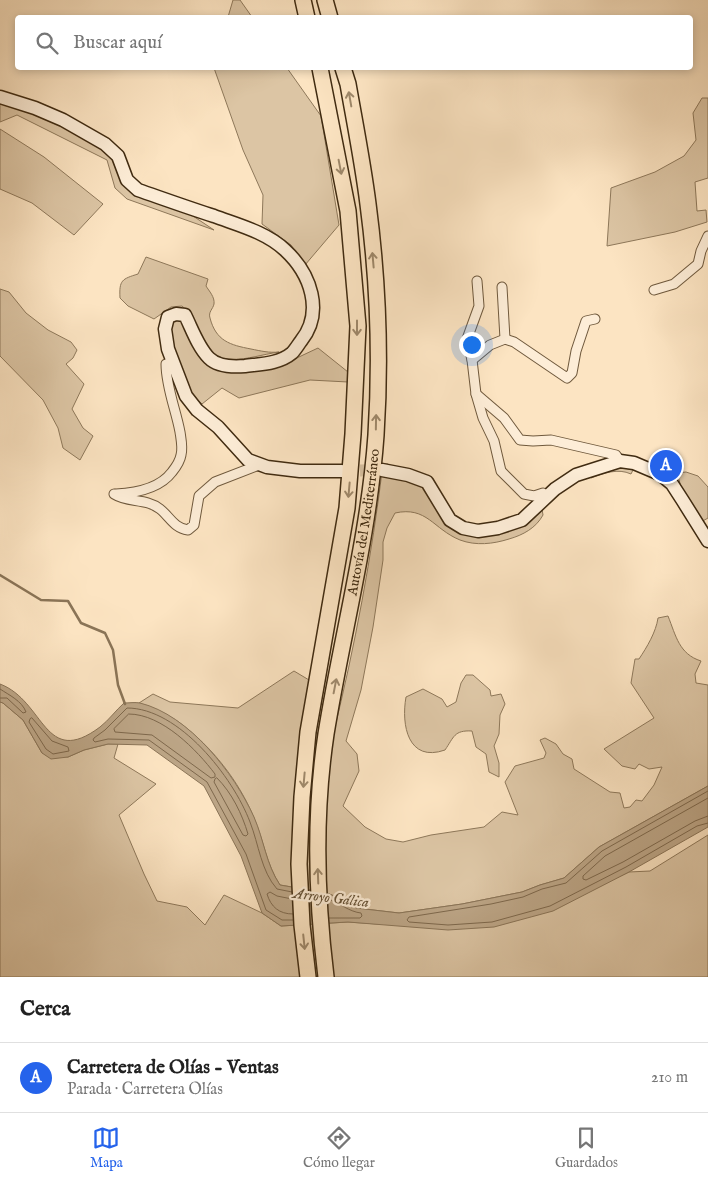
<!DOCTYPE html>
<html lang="es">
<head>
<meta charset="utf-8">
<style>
  body { margin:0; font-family:"IM FELL English",serif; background:#f2f2f2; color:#222 }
  .you { position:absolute; left:471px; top:344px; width:18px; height:18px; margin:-12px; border:4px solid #fff; border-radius:50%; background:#1a73e8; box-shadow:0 0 0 8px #1a73e833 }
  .badge { display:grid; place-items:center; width:32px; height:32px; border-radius:50%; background:#2563eb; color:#fff; font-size:16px; font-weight:700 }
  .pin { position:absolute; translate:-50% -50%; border:2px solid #fff; box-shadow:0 1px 5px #0006 }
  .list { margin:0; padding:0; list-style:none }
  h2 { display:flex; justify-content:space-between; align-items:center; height:65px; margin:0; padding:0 20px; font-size:21px }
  h2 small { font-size:16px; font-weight:400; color:#767676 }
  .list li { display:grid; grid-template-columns:32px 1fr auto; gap:15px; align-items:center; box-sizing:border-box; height:70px; padding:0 20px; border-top:1px solid #e0e0e0 }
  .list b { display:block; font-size:19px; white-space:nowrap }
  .list p { margin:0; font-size:16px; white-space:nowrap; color:#767676 }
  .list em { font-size:16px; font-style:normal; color:#767676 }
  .icon { flex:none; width:28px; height:28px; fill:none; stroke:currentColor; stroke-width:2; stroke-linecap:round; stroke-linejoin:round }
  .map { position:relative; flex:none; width:708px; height:977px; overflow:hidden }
  .search { position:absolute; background:#fff; box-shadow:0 2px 8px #0003; left:15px; right:15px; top:15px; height:55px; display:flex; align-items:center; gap:12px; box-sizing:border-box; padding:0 18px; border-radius:5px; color:#767676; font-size:19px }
  .sheet { height:135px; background:#fff }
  nav { display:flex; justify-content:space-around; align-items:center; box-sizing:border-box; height:70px; border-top:1px solid #e0e0e0; background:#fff; font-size:14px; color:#767676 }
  nav a { display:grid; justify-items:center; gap:2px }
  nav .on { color:#2563eb }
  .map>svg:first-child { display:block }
</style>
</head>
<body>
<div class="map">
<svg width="708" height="977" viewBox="0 0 708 977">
  <rect width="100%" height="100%" fill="#fce4c2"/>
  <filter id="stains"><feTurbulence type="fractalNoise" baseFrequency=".004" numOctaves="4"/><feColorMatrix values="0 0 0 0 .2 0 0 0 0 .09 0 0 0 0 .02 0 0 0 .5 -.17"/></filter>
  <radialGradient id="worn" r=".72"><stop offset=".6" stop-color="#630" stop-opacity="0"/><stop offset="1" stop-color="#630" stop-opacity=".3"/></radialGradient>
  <!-- green -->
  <g fill="#dcc5a4" stroke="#8e785a">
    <path d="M 233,0 L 240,0 L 252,17 L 228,17 Z"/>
    <path d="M 214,68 L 287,68 L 321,116 L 339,225 L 305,265 L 291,245 L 262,224 L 263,195 L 243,150 Z"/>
    <path d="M 702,98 L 708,98 L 708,178 L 695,182 L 697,211 L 706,210 L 707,222 L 675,232 L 607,246 L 611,188 L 655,172 L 684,156 L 696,140 L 693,113 Z"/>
    <path d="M 0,102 L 48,118 L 110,153 L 127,189 L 187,212 L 214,230 L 127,199 L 115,188 L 107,160 L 17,115 L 0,122 Z"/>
    <path d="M 0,129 L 44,157 L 103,204 L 74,235 L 32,203 L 0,189 Z"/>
    <path d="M 146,257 L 208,279 L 206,286 C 209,291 215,297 214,304 C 213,309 208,312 210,318 C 216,341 230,345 251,349 C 261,351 269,353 279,352 C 246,357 217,372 198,336 C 191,322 197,319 182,306 L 171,307 L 154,319 L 128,306 L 120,298 C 119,280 122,279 138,274 Z"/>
    <path d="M 0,289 L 9,292 L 26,313 L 48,330 L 71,342 L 77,350 L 73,358 L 66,364 L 84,384 L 72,409 L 83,428 L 93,436 L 80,460 L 63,448 L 58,428 L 43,400 L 0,356 Z"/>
    <path d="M 179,318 L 211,364 L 284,364 L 318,348 L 348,372 L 348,382 L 310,380 L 239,398 L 222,388 L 202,404 L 190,393 L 179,366 L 170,335 L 172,320 Z"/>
    <path d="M 383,464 L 388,464 L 388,477 L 401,478 L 424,486 L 468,535 L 542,509 L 543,515 C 536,528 523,535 509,539 C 493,544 476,546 460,540 C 433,529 427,506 395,513 L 387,528 L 383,542 L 383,560 L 373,627 L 361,690 L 346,741 L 357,754 L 359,771 L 343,806 L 365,827 L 386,839 L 403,842 L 431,835 L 484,827 L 502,812 L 518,815 L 505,782 L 515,766 L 544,758 L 546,753 L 540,740 L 545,738 L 556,744 L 563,754 L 572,759 L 574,769 L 610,792 L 620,793 L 624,808 L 630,807 L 636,800 L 642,801 L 654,785 L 662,767 L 649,769 L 639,764 L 635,769 L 622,766 L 604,749 L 654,718 L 631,683 L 635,659 L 639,659 C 647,647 656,632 658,618 L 668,616 C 676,636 679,654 701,661 L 695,674 L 696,683 L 708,685 L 708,786 L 599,847 L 564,878 L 540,885 L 522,892 L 462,904 L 399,913 L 356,908 L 346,901 L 327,893 L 280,885 C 266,864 264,841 254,818 C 239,781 212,747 180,723 C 168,714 153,709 139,703 L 153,694 L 170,702 L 238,708 L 294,671 L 309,680 L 302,731 L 333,735 C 355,646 372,555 383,464 Z"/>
    <path d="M 620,467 L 633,470 L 631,474 C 618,468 604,473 591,478 L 590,475 Z"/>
    <path d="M 686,472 L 698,476 L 708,487 L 708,518 L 701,522 L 682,490 L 677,473 Z"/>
    <path d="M 466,675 L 473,675 L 490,690 L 491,696 L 501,694 L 505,704 L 500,715 L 499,734 L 494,746 L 499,763 L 499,777 L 489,772 L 486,754 L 476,747 L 472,731 C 454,730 454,737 445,750 C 408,763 401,725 406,697 L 423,689 L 442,699 L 447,707 L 456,702 L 461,683 Z"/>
    <path d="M 0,702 L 3,703 L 23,720 L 42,753 L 68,757 L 84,750 L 108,744 L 118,744 L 114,758 L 156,784 L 119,815 L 144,874 L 157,901 L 187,907 L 205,925 L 224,895 L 262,913 L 281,926 L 348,922 L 377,924 L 595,888 L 629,872 L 650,871 L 708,835 L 708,977 L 0,977 Z"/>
  </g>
  <!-- water -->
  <path fill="#bca586" stroke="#8a7457" d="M 0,684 C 45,701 44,769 100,727 C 109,720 116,710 124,703 C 129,703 135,702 140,703 C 189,715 234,773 254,817 C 264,840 266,864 280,885 L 327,893 L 346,901 L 356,908 L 399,913 L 462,904 L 522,892 L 540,885 L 564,878 L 599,847 L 708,786 L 708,827 L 629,872 L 553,911 L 494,927 L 448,930 L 348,922 L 281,926 L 262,913 L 241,856 L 204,786 L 147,745 L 108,744 L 84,750 L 68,757 L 51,759 L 42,753 L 23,720 L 3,703 L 0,702 Z"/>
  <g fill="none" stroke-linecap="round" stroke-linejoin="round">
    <!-- shore -->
    <g stroke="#7e684c" stroke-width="1">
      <path d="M 0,689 C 9,695 22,701 26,712 L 23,713 L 7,698 L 0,698"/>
      <path d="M 129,714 C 162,714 197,750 215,774 L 215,777 L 211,778 L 152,735 L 115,732 L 114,729 Z"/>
      <path d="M 32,718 L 52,741 L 68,747 L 69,751 L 53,754 L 46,749 L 29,722 L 30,719 Z"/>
      <path d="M 217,778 C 232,793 242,814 248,834 L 246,836 L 243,835 L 214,782 L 215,779 Z"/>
      <path d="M 708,791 L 602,851 L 566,883 L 542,889 L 523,897 L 491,904 L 409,917 L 407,920 L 409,922 L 448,925 L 492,922 L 550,906 L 626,867 L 697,826 L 708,823"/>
      <path d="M 708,798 L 605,856 L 583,876 L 583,879 L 586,880 L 623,862 L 695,821 L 708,816"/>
      <path d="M 292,892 L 277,889 C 261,871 259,845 250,822 C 233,777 179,708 127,708 L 105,730 L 94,738 L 93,740 L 95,742 L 108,739 L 149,740 L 207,782 L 246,854 L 266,910 L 282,920 L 293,920"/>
      <path d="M 292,899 L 277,896 L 270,892 L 267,894 C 271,907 279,914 293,914"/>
      <path d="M 328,899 C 339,903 350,912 361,913 L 362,916 L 360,918 L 329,918"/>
    </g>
    <!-- stream -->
    <path stroke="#8a7457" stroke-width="2.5" d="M 0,575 L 41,600 L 68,601 L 81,623 L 105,633 L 113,650 L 118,685 L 125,704"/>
    <!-- secondary-tunnel -->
    <path stroke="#d6bf9f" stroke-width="12" stroke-dasharray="12 6" stroke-linecap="butt" d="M 342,471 L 382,470"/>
    <!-- street casing -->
    <g stroke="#6f593d" stroke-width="11">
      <g id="street">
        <path d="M 477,281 L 479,306 L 467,339 L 472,360 L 476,394 L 483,418 L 494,441 L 501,471 L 524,494 L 534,496 L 543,493 L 547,497"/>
        <path d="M 654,290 L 674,284 L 698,264 L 701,251 L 708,236"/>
        <path d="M 505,339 L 514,342 L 567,378 L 572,373 L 576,351 L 586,321 L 595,319"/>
        <path d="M 472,360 L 490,345 L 505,339 L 502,287"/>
        <path d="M 476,394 L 504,418 L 520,440 L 533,441 L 551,440 L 616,455 L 620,461"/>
        <path d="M 114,494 C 128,503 146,498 160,509 C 170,517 174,528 188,530 L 194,525 L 199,496 L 215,482 L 259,465"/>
        <path d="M 116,494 C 135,493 160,488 172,472 C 176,467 180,461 181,455 C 183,448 181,439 180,432 C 176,410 166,387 166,364 L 172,362"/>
      </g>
    </g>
    <!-- secondary casing -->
    <g stroke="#402b11" stroke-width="15">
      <g id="secondary">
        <path d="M 0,97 L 35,108 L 63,120 L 105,144 L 118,156 L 127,180 L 138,190 C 164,199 189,208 214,216 C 238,225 266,232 285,250 C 311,274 324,312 301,341 C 298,345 295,350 292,353 C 279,364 260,364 245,366 C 233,367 218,367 209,358 C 198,347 192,329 185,315 L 176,314 L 168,317 L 165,329 L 168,349 L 186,396 L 197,410 L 218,427 L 248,460 L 267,467 L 300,471 L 342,471"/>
        <path d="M 382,470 L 408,475 L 427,482 L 450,520 L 463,528 L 478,531 L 498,528 L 522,520 L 555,489 L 576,475 L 620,461 L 634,463 L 660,474 L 672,484 L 683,501 L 708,541"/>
      </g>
    </g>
    <!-- highway casing -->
    <g stroke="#402b11" stroke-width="18">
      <g id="highway">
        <path d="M 303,0 L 307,18"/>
        <path d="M 325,0 L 330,18"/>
        <path d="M 308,977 L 302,925 L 299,864 L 302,797 L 308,732 L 347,508 L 353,434 L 358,326 L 348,211 L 320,68"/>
        <path id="s1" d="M 326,977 C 316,896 314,814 326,734 C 342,634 369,536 376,435 C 381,358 378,280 368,204 C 363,164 355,124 348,84 L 343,68"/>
      </g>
    </g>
    <!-- street -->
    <use href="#street" stroke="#fdedd7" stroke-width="9"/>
    <!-- secondary -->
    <use href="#secondary" stroke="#fdedd7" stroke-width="12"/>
    <!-- highway -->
    <use href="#highway" stroke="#fce4c2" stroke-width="15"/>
  </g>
  <!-- one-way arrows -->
  <defs><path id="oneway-shaft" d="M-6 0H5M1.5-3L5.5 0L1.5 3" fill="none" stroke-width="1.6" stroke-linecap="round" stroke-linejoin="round" transform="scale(1.25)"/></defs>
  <g stroke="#9e886a">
    <use href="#oneway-shaft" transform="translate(350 99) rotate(-100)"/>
    <use href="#oneway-shaft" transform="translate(340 167) rotate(79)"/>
    <use href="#oneway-shaft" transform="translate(373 260) rotate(-95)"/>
    <use href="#oneway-shaft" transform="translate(357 328) rotate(90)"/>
    <use href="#oneway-shaft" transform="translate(376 422) rotate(-89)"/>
    <use href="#oneway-shaft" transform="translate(349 490) rotate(95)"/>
    <use href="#oneway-shaft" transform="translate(335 686) rotate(-79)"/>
    <use href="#oneway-shaft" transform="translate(304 780) rotate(95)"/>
    <use href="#oneway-shaft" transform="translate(318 876) rotate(-92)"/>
    <use href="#oneway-shaft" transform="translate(304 942) rotate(84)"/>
  </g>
  <g text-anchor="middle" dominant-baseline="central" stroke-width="4.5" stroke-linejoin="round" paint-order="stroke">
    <!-- street labels -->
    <g font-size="14" fill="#402b11" stroke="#fdedd7">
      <text stroke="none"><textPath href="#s1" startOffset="459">Autovía del Mediterráneo</textPath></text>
    </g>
    <!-- water labels -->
    <g font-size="15" font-style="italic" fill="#655034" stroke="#fdedd7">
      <text transform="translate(331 898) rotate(7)">Arroyo Gálica</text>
    </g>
  </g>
  <rect width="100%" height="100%" filter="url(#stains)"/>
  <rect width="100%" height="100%" fill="url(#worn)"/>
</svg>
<div class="you"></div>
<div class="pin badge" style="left:666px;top:466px">A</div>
<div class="search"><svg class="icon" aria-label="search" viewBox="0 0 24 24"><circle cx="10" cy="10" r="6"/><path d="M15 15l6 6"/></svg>Buscar aquí</div>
</div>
<section class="sheet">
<h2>Cerca<small></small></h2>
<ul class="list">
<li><span class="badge">A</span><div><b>Carretera de Olías - Ventas</b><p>Parada · Carretera Olías</p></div><em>210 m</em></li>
</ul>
</section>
<nav>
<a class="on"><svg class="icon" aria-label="map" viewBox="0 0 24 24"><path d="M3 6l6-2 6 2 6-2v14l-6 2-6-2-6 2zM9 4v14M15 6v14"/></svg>Mapa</a>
<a><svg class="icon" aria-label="directions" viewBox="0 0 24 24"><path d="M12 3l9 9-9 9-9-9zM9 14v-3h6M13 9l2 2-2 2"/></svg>Cómo llegar</a>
<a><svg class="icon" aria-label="saved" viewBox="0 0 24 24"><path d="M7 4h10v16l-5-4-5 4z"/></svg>Guardados</a>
</nav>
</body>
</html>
